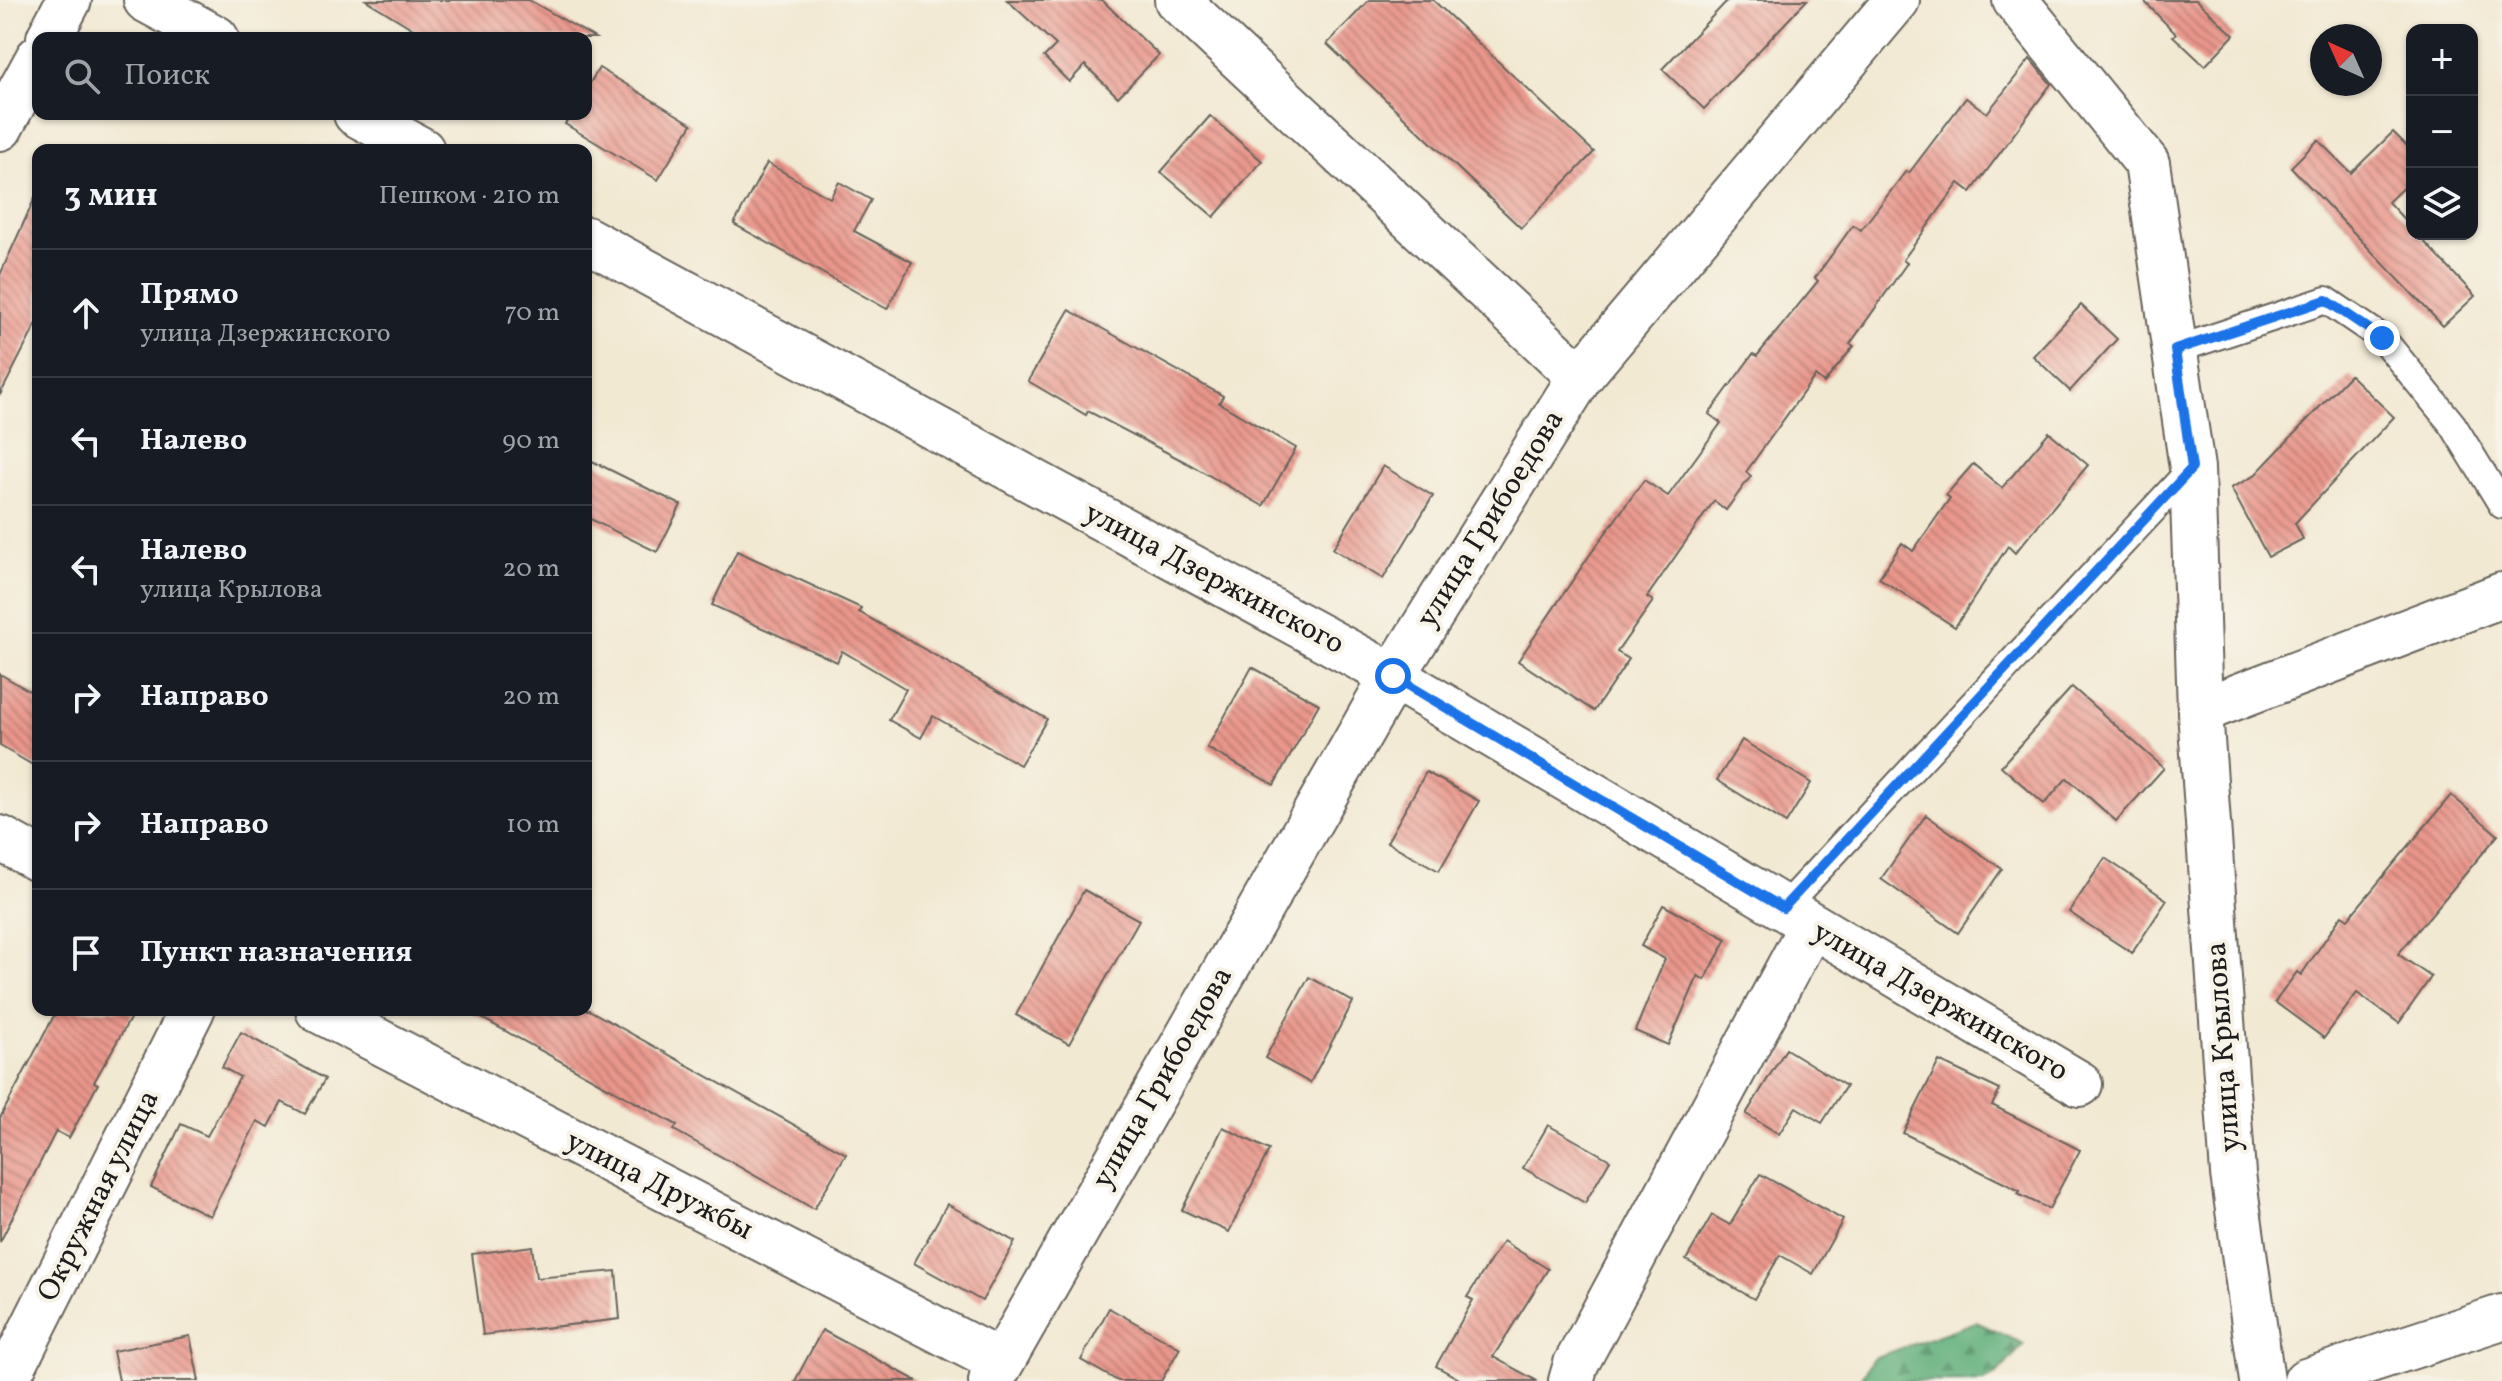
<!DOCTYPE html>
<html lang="ru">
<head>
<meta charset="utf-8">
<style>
  body { margin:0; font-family:Vollkorn,serif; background:#242831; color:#f1f3f6 }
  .controls { position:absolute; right:24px; top:24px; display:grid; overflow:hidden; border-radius:16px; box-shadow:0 2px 6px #0004 }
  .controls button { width:72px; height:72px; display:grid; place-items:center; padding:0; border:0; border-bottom:2px solid #363941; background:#171b24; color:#f1f3f6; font:40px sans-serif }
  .compass { position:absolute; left:2310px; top:24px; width:72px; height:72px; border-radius:50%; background:#171b24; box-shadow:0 2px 6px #0004; rotate:315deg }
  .stop { position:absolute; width:24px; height:24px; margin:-18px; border:6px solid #1a73e8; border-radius:50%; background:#fff }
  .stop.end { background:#1a73e8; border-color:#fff; box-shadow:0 2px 8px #0008 }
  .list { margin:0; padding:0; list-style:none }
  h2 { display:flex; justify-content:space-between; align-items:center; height:104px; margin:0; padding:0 32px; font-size:34px }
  h2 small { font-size:26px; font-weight:400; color:#9ea1a6 }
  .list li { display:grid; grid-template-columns:52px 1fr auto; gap:24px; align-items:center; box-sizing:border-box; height:128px; padding:0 32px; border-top:2px solid #363941 }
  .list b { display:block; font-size:30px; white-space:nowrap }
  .list p { margin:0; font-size:26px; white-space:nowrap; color:#9ea1a6 }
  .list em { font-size:26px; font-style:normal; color:#9ea1a6 }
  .icon { flex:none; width:44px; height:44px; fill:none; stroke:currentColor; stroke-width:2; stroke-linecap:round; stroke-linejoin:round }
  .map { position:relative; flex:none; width:2502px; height:1381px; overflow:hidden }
  .search { position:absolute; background:#171b24; box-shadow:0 2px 6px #0004; left:32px; top:32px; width:560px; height:88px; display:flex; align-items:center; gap:20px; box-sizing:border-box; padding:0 28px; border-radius:16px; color:#9ea1a6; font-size:30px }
  .panel { position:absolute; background:#171b24; box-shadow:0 2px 6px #0004; left:32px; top:144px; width:560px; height:872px; border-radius:16px }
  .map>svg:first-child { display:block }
</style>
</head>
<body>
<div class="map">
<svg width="2502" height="1381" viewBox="0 0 2502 1381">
  <defs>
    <pattern id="forest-firs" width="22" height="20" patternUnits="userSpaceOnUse" patternTransform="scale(2)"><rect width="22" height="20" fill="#60af7a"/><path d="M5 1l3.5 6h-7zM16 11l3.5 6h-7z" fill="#4e8e63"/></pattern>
    <pattern id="building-back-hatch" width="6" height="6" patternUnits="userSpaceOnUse" patternTransform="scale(2)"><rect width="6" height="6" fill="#e9968b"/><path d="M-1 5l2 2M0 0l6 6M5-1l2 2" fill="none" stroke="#bc7a71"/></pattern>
  </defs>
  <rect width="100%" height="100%" fill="#f7f3e8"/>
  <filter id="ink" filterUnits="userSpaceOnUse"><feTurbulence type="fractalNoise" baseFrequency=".0125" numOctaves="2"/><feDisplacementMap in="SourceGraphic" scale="16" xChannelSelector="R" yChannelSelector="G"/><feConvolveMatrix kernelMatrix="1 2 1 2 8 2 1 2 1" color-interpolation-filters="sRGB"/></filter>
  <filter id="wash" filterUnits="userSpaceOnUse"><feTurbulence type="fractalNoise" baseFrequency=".006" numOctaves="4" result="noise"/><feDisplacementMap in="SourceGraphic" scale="32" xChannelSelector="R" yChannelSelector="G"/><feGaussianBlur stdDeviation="1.8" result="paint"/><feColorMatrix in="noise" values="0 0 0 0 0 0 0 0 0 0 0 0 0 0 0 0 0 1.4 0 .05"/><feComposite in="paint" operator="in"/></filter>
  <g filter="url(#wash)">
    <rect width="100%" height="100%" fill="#f2e9d3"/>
    <!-- forest -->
    <path fill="url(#forest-firs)" stroke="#3e664b" stroke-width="2" d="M 1976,1322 L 2024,1344 L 1996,1375 L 1984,1381 L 1859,1381 L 1873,1358 Z"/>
    <g id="blocks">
      <!-- building -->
      <g fill="url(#building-back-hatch)">
        <path d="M 366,0 L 529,0 L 595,38 L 428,38 Z"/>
        <path d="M 1007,0 L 1102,0 L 1159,55 L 1118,97 L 1085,65 L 1069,82 L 1044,57 L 1056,45 Z"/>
        <path d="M 1369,0 L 1433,0 L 1594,152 L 1521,228 L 1327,44 Z"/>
        <path d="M 1728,0 L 1807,0 L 1704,109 L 1662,69 Z"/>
        <path d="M 2143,0 L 2196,0 L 2234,35 L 2205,66 L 2173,36 L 2176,34 Z"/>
        <path d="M 2030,59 L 2051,84 L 1971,192 L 1959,183 L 1903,260 L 1907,263 L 1850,344 L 1854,346 L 1824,383 L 1815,376 L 1746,472 L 1751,476 L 1726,510 L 1714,501 L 1647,597 L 1653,601 L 1617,652 L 1629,659 L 1594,711 L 1518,661 L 1589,556 L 1644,480 L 1668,496 L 1721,423 L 1709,414 L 1753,354 L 1757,356 L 1818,281 L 1815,278 L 1853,225 L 1861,230 L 1906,171 L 1909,173 L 1966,98 L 1987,113 Z"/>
        <path d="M 599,68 L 692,124 L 658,180 L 565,124 L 571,114 L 586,114 L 586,90 Z"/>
        <path d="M 1210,116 L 1262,161 L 1214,217 L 1161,172 Z"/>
        <path d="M 2393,132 L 2412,151 L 2412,179 L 2388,202 L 2412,228 L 2412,234 L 2417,234 L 2475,296 L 2443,326 L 2291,167 L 2318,140 L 2351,173 Z"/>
        <path d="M 767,163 L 830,198 L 839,182 L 871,200 L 854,231 L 912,262 L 887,309 L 734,224 Z"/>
        <path d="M 38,191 L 38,321 L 0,395 L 0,275 Z"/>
        <path d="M 2081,305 L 2117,339 L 2070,391 L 2033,356 Z"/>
        <path d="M 1069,310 L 1223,396 L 1219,403 L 1296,448 L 1263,506 L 1187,463 L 1088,411 L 1086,415 L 1028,381 Z"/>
        <path d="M 2350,375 L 2394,417 L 2295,523 L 2303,539 L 2268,557 L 2231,488 L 2254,476 Z"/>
        <path d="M 2049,432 L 2088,465 L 2015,553 L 2008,546 L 1955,627 L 1879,578 L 1902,543 L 1913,551 L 1950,498 L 1946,495 L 1973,464 L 2002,488 Z"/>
        <path d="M 586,458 L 681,505 L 657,552 L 586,517 Z"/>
        <path d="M 1383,466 L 1433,496 L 1383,579 L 1333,549 Z"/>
        <path d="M 737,551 L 861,608 L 859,612 L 1047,719 L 1020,765 L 933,716 L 921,738 L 889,720 L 906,689 L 842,651 L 837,662 L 712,605 Z"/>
        <path d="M 1252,667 L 1319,704 L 1274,785 L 1207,748 Z"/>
        <path d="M 0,674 L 38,696 L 38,768 L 0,746 Z"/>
        <path d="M 2072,687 L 2164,768 L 2116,821 L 2067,778 L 2044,804 L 2001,766 Z"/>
        <path d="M 1742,740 L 1811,783 L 1786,823 L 1717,780 Z"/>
        <path d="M 1426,772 L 1479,801 L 1439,871 L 1387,842 Z"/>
        <path d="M 2451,795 L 2498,835 L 2398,954 L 2431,977 L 2399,1023 L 2357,993 L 2324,1038 L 2275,1002 L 2297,972 L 2301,975 L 2342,915 L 2348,919 Z"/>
        <path d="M 1926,815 L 2002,869 L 1958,933 L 1881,879 Z"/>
        <path d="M 2105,858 L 2167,900 L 2132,953 L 2069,912 Z"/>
        <path d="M 1084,890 L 1139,920 L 1069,1044 L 1016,1015 Z"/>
        <path d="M 1663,905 L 1727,939 L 1705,980 L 1698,976 L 1668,1045 L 1635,1031 L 1665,959 L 1641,946 Z"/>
        <path d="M 1309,977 L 1353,1002 L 1310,1083 L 1265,1058 Z"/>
        <path d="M 57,1010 L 135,1010 L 94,1082 L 98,1084 L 69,1138 L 56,1131 L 0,1242 L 0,1118 Z"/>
        <path d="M 467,1010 L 589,1010 L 846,1154 L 814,1209 L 674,1130 L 677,1125 Z"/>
        <path d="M 241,1032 L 325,1079 L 305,1114 L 282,1102 L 269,1127 L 257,1121 L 210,1216 L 151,1187 L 181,1124 L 207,1136 L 240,1077 L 222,1067 Z"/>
        <path d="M 1786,1049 L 1846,1086 L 1822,1123 L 1796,1107 L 1779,1134 L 1746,1114 Z"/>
        <path d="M 1939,1061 L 2000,1090 L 1992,1105 L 2080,1150 L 2049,1209 L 2018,1194 L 2020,1191 L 1903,1133 Z"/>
        <path d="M 1548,1125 L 1610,1160 L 1585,1203 L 1523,1168 Z"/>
        <path d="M 1223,1127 L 1269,1150 L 1229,1232 L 1182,1210 Z"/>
        <path d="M 1760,1174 L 1843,1220 L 1813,1274 L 1780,1255 L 1754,1299 L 1686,1260 L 1712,1215 L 1730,1225 Z"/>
        <path d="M 947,1204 L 1015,1242 L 982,1301 L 914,1263 Z"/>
        <path d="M 1503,1241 L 1548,1269 L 1493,1357 L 1537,1381 L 1463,1381 L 1436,1366 L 1473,1300 L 1467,1297 Z"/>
        <path d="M 532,1246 L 536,1278 L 616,1271 L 620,1319 L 483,1335 L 472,1254 Z"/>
        <path d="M 1109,1308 L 1180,1348 L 1161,1381 L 1118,1381 L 1081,1360 Z"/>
        <path d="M 822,1330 L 917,1381 L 795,1381 Z"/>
        <path d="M 190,1336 L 199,1381 L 119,1381 L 113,1351 Z"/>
      </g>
    </g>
  </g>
  <g filter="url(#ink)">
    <use href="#blocks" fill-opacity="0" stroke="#67645c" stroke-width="2"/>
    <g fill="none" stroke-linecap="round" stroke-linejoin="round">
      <!-- service casing -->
      <g stroke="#67645c" stroke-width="30">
        <g id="service">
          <path d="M 2175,350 L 2326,300 L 2382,338 L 2453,425 L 2502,505"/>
          <path d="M 1783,908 L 2192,468"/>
        </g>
      </g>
      <!-- minor casing -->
      <g stroke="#67645c" stroke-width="48">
        <g id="minor">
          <path d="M 146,0 L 216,38"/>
          <path d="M 1177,0 L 1580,377"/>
          <path d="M 2015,0 L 2147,163 L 2192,468 L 2200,711 L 2233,1174 L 2262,1381"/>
          <path d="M 49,38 L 69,0"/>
          <path d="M 356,114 L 422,150"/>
          <path d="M 0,128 L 38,58"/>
          <path d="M 586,239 L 1393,676 L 2080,1084"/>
          <path d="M 2200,711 L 2502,595"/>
          <path d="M 0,838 L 38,859"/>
          <path d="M 318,1010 L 1000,1362"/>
          <path d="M 6,1381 L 192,1010"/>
          <path d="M 991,1381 L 1393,676 L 1580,377 L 1897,0"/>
          <path d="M 1571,1381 L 1576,1364 L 1811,926"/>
        </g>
      </g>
      <!-- trunk casing -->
      <g stroke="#67645c" stroke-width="48">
        <path id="trunk" d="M 2306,1381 L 2502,1317"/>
      </g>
      <!-- service -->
      <use href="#service" stroke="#fff" stroke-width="26"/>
      <!-- minor -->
      <use href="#minor" stroke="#fff" stroke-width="44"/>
      <!-- trunk -->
      <use href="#trunk" stroke="#fff" stroke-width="44"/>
    </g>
  </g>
  <g fill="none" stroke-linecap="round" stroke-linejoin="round" filter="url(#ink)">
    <!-- route -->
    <path stroke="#1a73e8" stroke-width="10" d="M 1393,676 L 1783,908 L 2192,468 L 2175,350 L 2326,300 L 2382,338"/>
  </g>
  <g text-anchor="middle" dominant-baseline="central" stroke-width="8" stroke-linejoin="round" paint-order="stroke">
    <!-- street labels -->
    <g font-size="30" fill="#1c1c1c" stroke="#f7f3e8">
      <text transform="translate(1491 519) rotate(-58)">улица Грибоедова</text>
      <text transform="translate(1214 579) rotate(28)">улица Дзержинского</text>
      <text transform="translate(1940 1002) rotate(30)">улица Дзержинского</text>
      <text transform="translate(2224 1047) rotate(-94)">улица Крылова</text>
      <text transform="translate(1163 1078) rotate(-60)">улица Грибоедова</text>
      <text transform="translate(659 1186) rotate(27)">улица Дружбы</text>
      <text transform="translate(99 1196) rotate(-63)">Окружная улица</text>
    </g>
  </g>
</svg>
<div class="controls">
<button>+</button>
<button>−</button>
<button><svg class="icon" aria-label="layers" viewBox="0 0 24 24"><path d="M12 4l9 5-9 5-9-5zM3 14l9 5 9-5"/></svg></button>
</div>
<svg class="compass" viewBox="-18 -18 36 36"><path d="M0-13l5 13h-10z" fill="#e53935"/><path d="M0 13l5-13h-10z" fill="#9ea1a6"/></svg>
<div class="stop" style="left:1393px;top:676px"></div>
<div class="stop end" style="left:2382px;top:338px"></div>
<div class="search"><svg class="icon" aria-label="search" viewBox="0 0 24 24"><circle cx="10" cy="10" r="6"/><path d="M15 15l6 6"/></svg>Поиск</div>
<section class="panel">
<h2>3 мин<small>Пешком · 210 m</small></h2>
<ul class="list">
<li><svg class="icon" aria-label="ahead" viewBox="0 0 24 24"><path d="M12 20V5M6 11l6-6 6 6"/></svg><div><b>Прямо</b><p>улица Дзержинского</p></div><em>70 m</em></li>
<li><svg class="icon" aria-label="left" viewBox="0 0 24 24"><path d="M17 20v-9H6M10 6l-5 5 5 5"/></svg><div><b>Налево</b></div><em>90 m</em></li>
<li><svg class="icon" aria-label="left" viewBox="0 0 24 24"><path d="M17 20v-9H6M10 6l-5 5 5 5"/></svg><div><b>Налево</b><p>улица Крылова</p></div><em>20 m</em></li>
<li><svg class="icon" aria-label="right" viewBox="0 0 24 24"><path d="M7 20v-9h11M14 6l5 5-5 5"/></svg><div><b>Направо</b></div><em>20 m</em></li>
<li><svg class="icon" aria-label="right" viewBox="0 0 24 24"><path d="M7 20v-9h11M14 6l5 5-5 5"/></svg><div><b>Направо</b></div><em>10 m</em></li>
<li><svg class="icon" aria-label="arrive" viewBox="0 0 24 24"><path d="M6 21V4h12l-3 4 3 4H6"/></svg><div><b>Пункт назначения</b></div></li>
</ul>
</section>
</div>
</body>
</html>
